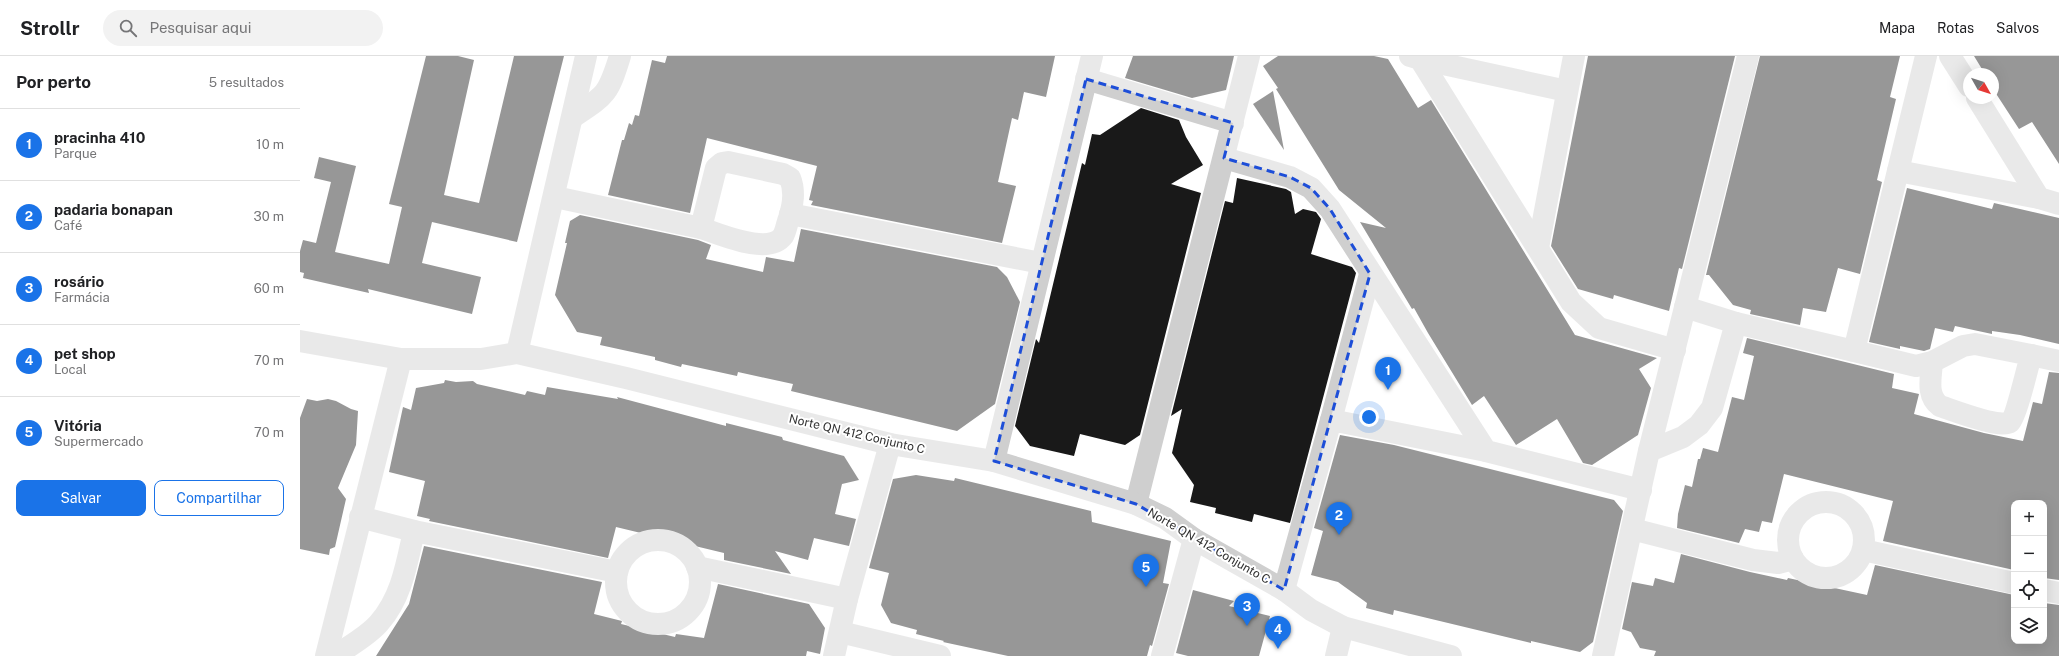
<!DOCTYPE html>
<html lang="pt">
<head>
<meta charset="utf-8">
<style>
  body { margin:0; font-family:"Public Sans",sans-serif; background:#f2f2f2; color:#202124 }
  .controls { position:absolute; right:12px; bottom:12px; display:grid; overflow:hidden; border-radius:8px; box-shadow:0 4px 16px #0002 }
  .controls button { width:36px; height:36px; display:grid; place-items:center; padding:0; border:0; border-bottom:1px solid #e0e0e0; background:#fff; color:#202124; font:20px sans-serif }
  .compass { position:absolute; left:1663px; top:12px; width:36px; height:36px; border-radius:50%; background:#fff; box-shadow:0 4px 16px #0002; rotate:129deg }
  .you { position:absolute; left:1069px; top:361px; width:14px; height:14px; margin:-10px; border:3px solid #fff; border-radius:50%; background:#1a73e8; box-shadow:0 0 0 6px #1a73e833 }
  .badge { display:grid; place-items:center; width:26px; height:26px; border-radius:50%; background:#1a73e8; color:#fff; font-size:13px; font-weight:700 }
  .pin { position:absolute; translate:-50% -33px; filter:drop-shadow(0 1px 2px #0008) }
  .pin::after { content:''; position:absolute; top:21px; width:14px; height:12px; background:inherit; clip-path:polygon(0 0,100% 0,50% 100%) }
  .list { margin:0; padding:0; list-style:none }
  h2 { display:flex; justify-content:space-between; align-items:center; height:52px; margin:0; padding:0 16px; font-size:17px }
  h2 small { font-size:13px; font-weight:400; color:#757577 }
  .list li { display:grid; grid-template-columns:26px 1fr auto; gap:12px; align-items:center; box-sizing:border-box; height:72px; padding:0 16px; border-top:1px solid #e0e0e0 }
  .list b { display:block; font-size:15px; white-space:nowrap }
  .list p { margin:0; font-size:13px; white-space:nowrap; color:#757577 }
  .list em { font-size:13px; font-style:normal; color:#757577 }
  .actions { display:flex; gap:8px; padding:12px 16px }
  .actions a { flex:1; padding:9px 0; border:1px solid #1a73e8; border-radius:8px; text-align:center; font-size:14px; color:#1a73e8 }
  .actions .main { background:#1a73e8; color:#fff }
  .icon { flex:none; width:22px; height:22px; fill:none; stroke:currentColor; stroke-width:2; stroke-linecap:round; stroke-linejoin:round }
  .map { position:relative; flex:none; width:1759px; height:600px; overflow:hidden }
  header { display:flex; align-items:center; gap:24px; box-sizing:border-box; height:56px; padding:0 20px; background:#fff; border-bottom:1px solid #e0e0e0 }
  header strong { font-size:19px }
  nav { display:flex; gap:22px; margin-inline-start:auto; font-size:14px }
  .search { width:280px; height:36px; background:#f2f2f2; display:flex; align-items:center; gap:10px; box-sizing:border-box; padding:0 14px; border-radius:22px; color:#757577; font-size:15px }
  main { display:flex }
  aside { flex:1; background:#fff }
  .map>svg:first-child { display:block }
</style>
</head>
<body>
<header>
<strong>Strollr</strong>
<div class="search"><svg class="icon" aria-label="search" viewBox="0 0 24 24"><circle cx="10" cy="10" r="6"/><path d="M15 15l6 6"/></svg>Pesquisar aqui</div>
<nav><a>Mapa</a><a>Rotas</a><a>Salvos</a></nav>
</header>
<main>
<aside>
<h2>Por perto<small>5 resultados</small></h2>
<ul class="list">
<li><span class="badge">1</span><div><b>pracinha 410</b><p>Parque</p></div><em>10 m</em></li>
<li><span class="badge">2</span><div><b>padaria bonapan</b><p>Café</p></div><em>30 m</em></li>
<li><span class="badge">3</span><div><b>rosário</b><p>Farmácia</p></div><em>60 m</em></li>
<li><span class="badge">4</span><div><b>pet shop</b><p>Local</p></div><em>70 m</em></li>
<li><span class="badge">5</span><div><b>Vitória</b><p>Supermercado</p></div><em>70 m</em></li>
</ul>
<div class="actions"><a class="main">Salvar</a><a>Compartilhar</a></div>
</aside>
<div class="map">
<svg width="1759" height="600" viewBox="0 0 1759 600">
  <rect width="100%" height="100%" fill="#fff"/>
  <!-- building -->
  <g fill="#191919">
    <path d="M 126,0 L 158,0 L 174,4 L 144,139 L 179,147 L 214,0 L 264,0 L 217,186 L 132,166 L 122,207 L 181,221 L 172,258 L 68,233 L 69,237 L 3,222 L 4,217 L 0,216 L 0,195 L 3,184 L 16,187 L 31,126 L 14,122 L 19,101 L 56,110 L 35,196 L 89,208 L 102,151 L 89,148 Z"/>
    <path d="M 367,0 L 755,0 L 746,41 L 724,36 L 718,64 L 712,62 L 698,126 L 716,130 L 702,187 L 511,149 L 513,145 L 509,144 L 517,110 L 407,82 L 390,157 L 308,139 L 322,84 L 324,84 L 329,67 L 332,69 L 335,59 L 339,60 L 352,4 L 365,7 Z"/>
    <path d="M 833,0 L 934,0 L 926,34 L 892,42 L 825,22 Z"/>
    <path d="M 978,0 L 1074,0 L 1088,3 L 1118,52 L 1131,44 L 1275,279 L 1357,302 L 1339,313 L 1351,332 L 1338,379 L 1292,409 L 1283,407 L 1257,363 L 1216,389 L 1184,340 L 1172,349 L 1128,277 L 1114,252 L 1112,253 L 1060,166 L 1086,172 L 1039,134 L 976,33 L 978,32 L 963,10 Z"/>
    <path d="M 1288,0 L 1435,0 L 1382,213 L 1379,212 L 1369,255 L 1314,239 L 1313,243 L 1278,233 L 1251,190 Z"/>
    <path d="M 1460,0 L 1600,0 L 1590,41 L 1596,43 L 1577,124 L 1582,126 L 1560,218 L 1538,212 L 1526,256 L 1503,252 L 1500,269 L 1450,258 L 1451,254 L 1433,249 L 1409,219 L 1406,219 Z"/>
    <path d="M 1674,0 L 1759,0 L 1759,108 L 1732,66 L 1719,73 L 1693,33 L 1693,18 L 1685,18 Z"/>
    <path d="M 973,35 L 984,94 L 953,48 Z"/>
    <path d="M 841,52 L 879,64 L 886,81 L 903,109 L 871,128 L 901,137 L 840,379 L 825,389 L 780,378 L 774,400 L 730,390 L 715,370 L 736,283 L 739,287 L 782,107 L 785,109 L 792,78 L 800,79 Z"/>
    <path d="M 937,122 L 986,133 L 991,136 L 995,158 L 1003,153 L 1016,156 L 1021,163 L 1011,198 L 1052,211 L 1056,217 L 990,467 L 954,458 L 952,466 L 915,457 L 916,452 L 890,446 L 894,429 L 872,397 L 882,353 L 871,360 L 925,145 L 933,147 Z"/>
    <path d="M 1607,132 L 1692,153 L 1694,147 L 1759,162 L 1759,288 L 1720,279 L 1692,275 L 1692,278 L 1655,270 L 1653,276 L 1635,272 L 1630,293 L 1624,295 L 1600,290 L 1600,293 L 1569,286 Z"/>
    <path d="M 280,159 L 398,184 L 411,189 L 406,203 L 463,216 L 466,201 L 494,206 L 501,173 L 697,211 L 707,221 L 720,246 L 695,348 L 657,375 L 491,335 L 493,328 L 438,316 L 437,320 L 382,308 L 381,311 L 355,304 L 355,301 L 300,289 L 302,281 L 277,276 L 255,239 L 267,187 L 265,187 L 270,165 Z"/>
    <path d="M 1447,282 L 1594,318 L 1592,332 L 1619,338 L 1614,358 L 1684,377 L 1723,385 L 1733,346 L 1742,348 L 1749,316 L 1759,317 L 1759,524 L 1744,522 L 1744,447 L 1714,447 L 1714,514 L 1583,485 L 1593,445 L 1484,418 L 1472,467 L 1462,465 L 1459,476 L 1445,473 L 1439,487 L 1377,472 L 1378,458 L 1385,429 L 1392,431 L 1398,403 L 1400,403 L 1403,392 L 1418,396 L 1432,341 L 1444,344 L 1454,300 L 1443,297 Z"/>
    <path d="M 145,324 L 156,326 L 173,325 L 177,328 L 225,339 L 227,335 L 245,339 L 247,331 L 318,343 L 317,341 L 426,370 L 426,367 L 482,381 L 483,384 L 544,400 L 559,424 L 542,428 L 535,458 L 556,463 L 549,490 L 514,482 L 508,504 L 475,495 L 491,518 L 424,504 L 424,497 L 316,471 L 308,502 L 129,465 L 130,463 L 117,460 L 125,425 L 89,416 L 103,351 L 111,354 L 116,332 L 144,327 Z"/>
    <path d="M 7,343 L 17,345 L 28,343 L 36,345 L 51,353 L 58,355 L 56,389 L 38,432 L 46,443 L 35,491 L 30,493 L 29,499 L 0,493 L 0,362 Z"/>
    <path d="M 1040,379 L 1094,389 L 1314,444 L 1323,455 L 1293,586 L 1280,596 L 1231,585 L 1231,587 L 1094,554 L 1093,559 L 1066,552 L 1067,547 L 1038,526 L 1011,519 L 1023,475 L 1014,472 Z"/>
    <path d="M 616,419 L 654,425 L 655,422 L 791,455 L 792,466 L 871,485 L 863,527 L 869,528 L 852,590 L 850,589 L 847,600 L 708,600 L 643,586 L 644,585 L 616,578 L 617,574 L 591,567 L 581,549 L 589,517 L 569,512 L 593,423 Z"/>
    <path d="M 124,490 L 302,526 L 294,558 L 322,565 L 321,568 L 375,581 L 376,578 L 404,582 L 418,528 L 509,548 L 525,572 L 520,598 L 507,595 L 506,600 L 76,600 L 109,548 Z"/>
    <path d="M 1381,498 L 1450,516 L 1487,524 L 1488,522 L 1567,539 L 1575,509 L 1714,539 L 1714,585 L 1744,585 L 1744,547 L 1759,549 L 1759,600 L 1354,600 L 1356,595 L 1340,592 L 1331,576 L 1322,573 L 1332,526 L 1353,530 L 1355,522 L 1374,527 Z"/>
    <path d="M 893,534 L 934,545 L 929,550 L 970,560 L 959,600 L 888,600 L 876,597 Z"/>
  </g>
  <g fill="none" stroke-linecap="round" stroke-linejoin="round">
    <!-- minor -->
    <g stroke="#cfcfcf" stroke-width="22">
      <path d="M 1110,0 L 1120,3 L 1271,246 L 1299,272 L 1375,294"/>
      <path d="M 1650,0 L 1669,30"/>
      <path d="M 1120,3 L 1267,35"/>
      <path d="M 786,23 L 933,67"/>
      <path d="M 1677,42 L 1739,142 L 1759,148"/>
      <path d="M 273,61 C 306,39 308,39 320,0"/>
      <path d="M 924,102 L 990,121 L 1011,132 L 1030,153 L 1186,395 L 1341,434"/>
      <path d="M 428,106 L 483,118 L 490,122 C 495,134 493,150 489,162 C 487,167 486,175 483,180 C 468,200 420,178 401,172 L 416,112 L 422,107 Z"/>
      <path d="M 1598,115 L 1739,142"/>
      <path d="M 255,141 L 401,172"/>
      <path d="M 490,158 L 741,207"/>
      <path d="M 1238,192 L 1274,0"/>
      <path d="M 1385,251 L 1436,267 L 1554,295 L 1626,0"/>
      <path d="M 1554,295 L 1616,310 L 1632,306 L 1663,290 L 1675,288 L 1731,299 C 1728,310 1716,361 1710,366 C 1701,373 1652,354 1640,350 C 1626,340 1631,322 1632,306"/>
      <path d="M 217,297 L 286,0"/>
      <path d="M 1731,299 L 1759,305"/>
      <path d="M 1031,364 L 1070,218"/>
      <path d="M 1349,395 L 1383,381 L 1399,369 L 1412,352 L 1436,267"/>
      <path d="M 694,405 L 792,0"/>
      <circle cx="1526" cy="484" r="38"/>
      <path d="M 836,448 L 949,0"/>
      <path d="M 60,461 L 114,475 L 317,516"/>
      <path d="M 1332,473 L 1453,504 L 1478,507 L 1493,503"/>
      <circle cx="358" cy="526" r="42"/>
      <path d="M 1563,494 L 1714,527"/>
      <path d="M 397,511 L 547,543"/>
      <path d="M 984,534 L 1031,364 L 1186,395"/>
      <path d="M 1744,534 L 1759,537"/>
      <path d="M 540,576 L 640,600"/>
      <path d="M 26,600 L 101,303"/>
      <path d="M 35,600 C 49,590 68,580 79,567 C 102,541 107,506 114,475"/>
      <path d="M 534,600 L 547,543 L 590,388"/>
      <path d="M 862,600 L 894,483"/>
      <path d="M 1036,600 L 1043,571"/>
      <path d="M 1303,600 L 1349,395 L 1448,0"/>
    </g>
    <!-- tertiary -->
    <path stroke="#cfcfcf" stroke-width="22" d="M 0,285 L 101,303 L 181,303 L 217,297 L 326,322 L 590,388 L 694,405 L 836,448 L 865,462 L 894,483 L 984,534 L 1011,554 L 1043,571 L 1151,600"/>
  </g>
  <!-- marked area -->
  <path d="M0 0H1759V600H0ZM 786,23 L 933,67 L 924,102 L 990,121 L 1011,132 L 1030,153 L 1070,218 L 984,534 L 836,448 L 694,405 Z" fill="#fff" fill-opacity=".55" fill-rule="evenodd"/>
  <path fill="none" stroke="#1d4ed8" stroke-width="3" stroke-dasharray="8 5" stroke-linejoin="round" d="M 786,23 L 933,67 L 924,102 L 990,121 L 1011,132 L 1030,153 L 1070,218 L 984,534 L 836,448 L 694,405 Z"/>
  <g text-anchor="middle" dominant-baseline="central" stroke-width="4" stroke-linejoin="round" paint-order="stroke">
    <!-- street labels -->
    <g font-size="12" fill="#323232" stroke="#fff">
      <text transform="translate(557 378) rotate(13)">Norte QN 412 Conjunto C</text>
      <text transform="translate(909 490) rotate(30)">Norte QN 412 Conjunto C</text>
    </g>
  </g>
</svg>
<div class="controls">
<button>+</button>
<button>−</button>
<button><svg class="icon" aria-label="locate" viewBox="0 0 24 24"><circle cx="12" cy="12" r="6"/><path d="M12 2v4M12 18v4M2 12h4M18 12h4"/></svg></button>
<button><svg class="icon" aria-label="layers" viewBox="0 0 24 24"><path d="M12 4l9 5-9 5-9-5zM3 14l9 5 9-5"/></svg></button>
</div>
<svg class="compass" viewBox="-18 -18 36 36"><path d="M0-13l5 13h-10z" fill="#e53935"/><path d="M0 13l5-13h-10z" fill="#757577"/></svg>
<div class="you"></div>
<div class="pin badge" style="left:1088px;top:334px">1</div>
<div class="pin badge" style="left:1039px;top:479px">2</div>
<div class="pin badge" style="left:947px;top:570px">3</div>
<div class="pin badge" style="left:978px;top:593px">4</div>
<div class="pin badge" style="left:846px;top:531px">5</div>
</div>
</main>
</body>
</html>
